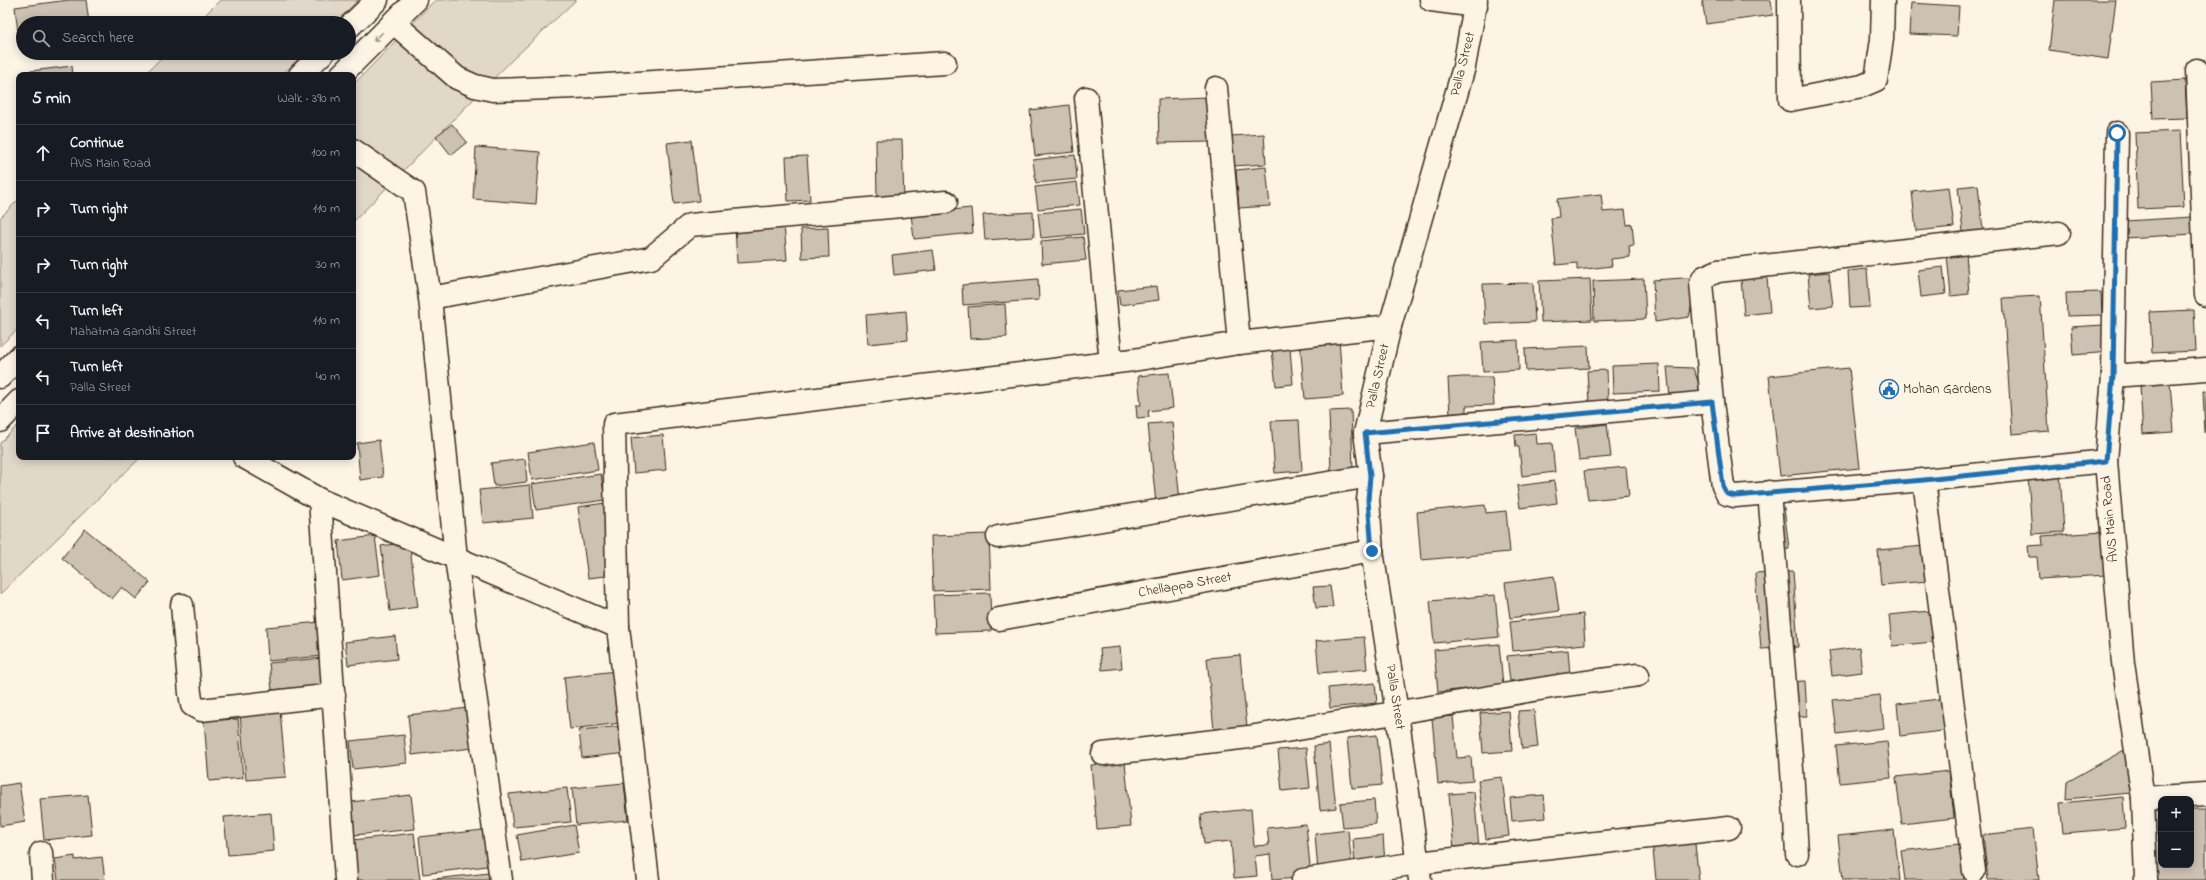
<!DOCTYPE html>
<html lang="en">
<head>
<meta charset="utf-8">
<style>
  body { margin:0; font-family:"Indie Flower",sans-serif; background:#242831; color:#f1f3f6 }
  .controls { position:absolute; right:12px; bottom:12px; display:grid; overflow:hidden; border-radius:8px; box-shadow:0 2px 10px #0003 }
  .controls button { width:36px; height:36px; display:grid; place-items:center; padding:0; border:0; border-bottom:1px solid #363941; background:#171b24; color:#f1f3f6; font:20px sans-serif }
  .stop { position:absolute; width:12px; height:12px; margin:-9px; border:3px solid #1f6fb2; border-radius:50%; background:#fff }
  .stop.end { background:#1f6fb2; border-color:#fff; box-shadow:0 1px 4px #0008 }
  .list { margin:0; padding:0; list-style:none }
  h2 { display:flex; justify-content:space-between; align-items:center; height:52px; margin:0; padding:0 16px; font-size:17px }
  h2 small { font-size:13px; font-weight:400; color:#9ea1a6 }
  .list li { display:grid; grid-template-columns:26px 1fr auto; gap:12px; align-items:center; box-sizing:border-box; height:56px; padding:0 16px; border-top:1px solid #363941 }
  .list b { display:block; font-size:15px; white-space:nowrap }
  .list p { margin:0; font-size:13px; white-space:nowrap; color:#9ea1a6 }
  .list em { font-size:13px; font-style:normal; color:#9ea1a6 }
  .icon { flex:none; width:22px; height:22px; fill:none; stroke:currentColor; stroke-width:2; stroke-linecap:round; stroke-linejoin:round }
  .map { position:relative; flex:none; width:2206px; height:880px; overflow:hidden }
  .search { position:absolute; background:#171b24; box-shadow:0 2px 10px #0003; left:16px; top:16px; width:340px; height:44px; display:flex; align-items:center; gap:10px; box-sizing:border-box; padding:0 14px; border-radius:22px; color:#9ea1a6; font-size:15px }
  .panel { position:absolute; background:#171b24; box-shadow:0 2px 10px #0003; left:16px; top:72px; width:340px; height:388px; border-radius:8px }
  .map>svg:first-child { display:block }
</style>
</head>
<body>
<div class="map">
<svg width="2206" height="880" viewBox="0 0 2206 880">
  <rect width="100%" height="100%" fill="#fcf5e5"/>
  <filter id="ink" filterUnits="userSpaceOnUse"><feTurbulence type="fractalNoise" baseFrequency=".025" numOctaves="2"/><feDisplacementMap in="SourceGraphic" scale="8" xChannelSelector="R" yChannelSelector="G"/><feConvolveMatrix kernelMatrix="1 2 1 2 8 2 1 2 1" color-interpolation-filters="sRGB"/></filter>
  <g filter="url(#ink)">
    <!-- green -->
    <g fill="#e0d8c8" stroke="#8e8173">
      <path d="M 220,0 L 358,0 L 335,23 L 197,23 Z"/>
      <path d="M 435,0 L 576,0 L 512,60 L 353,222 L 353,85 Z"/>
      <path d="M 166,53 L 304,53 L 282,75 L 144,75 Z"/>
      <path d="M 19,199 L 19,328 L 0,346 L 0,218 Z"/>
      <path d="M 19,424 L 19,457 L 141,457 L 0,594 L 0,443 Z"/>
    </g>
    <!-- building -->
    <g fill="#ccc2b3" stroke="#3b2a1e">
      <path d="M 69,0 L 86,0 L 89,23 L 23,23 L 23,33 L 18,33 L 15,7 Z"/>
      <path d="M 1702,0 L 1771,0 L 1773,15 L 1706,24 Z"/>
      <path d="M 2055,0 L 2116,0 L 2108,59 L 2049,50 Z"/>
      <path d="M 1911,3 L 1959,6 L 1957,36 L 1909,34 Z"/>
      <path d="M 72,66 L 73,75 L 23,75 L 23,72 Z"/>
      <path d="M 2185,80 L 2187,118 L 2153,119 L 2151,82 Z"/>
      <path d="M 1208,97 L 1210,142 L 1159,143 L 1158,99 Z"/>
      <path d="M 1069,105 L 1074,152 L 1035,156 L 1030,110 Z"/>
      <path d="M 452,124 L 467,142 L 451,155 L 436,136 Z"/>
      <path d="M 2180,131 L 2184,207 L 2138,209 L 2135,133 Z"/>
      <path d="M 1264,134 L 1266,164 L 1233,166 L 1231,136 Z"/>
      <path d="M 692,140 L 699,201 L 674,204 L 667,143 Z"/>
      <path d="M 876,140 L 902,140 L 904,201 L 877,201 Z"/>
      <path d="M 476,147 L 540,152 L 536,204 L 473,199 Z"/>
      <path d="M 1075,155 L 1077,179 L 1036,183 L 1033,160 Z"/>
      <path d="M 807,156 L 810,200 L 788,201 L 786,157 Z"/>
      <path d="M 1266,167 L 1270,206 L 1239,208 L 1236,170 Z"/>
      <path d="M 1077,182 L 1080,205 L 1038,209 L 1035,187 Z"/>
      <path d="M 1978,185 L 1983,230 L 1963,232 L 1958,187 Z"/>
      <path d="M 1949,187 L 1954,227 L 1916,231 L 1912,191 Z"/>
      <path d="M 1601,194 L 1603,212 L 1625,210 L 1627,225 L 1632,224 L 1634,245 L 1629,246 L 1630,257 L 1611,259 L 1612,266 L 1577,270 L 1577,263 L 1556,265 L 1551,218 L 1559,217 L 1557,199 Z"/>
      <path d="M 971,208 L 973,233 L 914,239 L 911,214 Z"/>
      <path d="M 1081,209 L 1084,234 L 1041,238 L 1038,213 Z"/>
      <path d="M 1033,212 L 1034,237 L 985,240 L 983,215 Z"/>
      <path d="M 2193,217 L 2194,234 L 2125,238 L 2125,221 Z"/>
      <path d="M 784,224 L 787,260 L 737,263 L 735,227 Z"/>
      <path d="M 828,228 L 829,257 L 802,258 L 801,229 Z"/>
      <path d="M 1083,237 L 1086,260 L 1042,264 L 1041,241 Z"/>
      <path d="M 933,250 L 936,270 L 894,275 L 892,255 Z"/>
      <path d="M 1966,253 L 1969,294 L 1951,296 L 1947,255 Z"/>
      <path d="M 1943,267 L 1946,294 L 1921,297 L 1918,270 Z"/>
      <path d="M 1867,269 L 1870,307 L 1850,308 L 1848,271 Z"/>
      <path d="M 1829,272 L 1833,306 L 1811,308 L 1808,274 Z"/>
      <path d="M 1698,277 L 1689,317 L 1655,322 L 1653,280 Z"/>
      <path d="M 1767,277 L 1770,312 L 1744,315 L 1741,279 Z"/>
      <path d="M 1038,279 L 1039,300 L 963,305 L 962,285 Z"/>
      <path d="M 1590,279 L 1592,320 L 1541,322 L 1539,281 Z"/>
      <path d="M 1644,279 L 1646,319 L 1594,321 L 1593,281 Z"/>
      <path d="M 1533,283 L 1535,322 L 1485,324 L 1483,284 Z"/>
      <path d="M 1157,286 L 1159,300 L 1120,305 L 1118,290 Z"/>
      <path d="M 2101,292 L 2102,315 L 2067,316 L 2066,293 Z"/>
      <path d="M 2040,296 L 2049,431 L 2012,434 L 2003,298 Z"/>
      <path d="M 1005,304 L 1007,337 L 970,339 L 968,307 Z"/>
      <path d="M 2194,310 L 2196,351 L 2152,353 L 2150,312 Z"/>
      <path d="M 906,311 L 908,340 L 868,344 L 866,315 Z"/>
      <path d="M 2103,325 L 2104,338 L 2110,352 L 2073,355 L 2071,327 Z"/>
      <path d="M 1339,339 L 1343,396 L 1305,399 L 1300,342 Z"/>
      <path d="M 1518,340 L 1519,370 L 1483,372 L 1481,342 Z"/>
      <path d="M 1588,346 L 1589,368 L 1526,371 L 1525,349 Z"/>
      <path d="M 1290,349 L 1293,384 L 1276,386 L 1272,350 Z"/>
      <path d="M 1659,364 L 1660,391 L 1613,393 L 1612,366 Z"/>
      <path d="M 1667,367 L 1693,368 L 1703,394 L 1670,398 Z"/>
      <path d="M 1849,368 L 1860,468 L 1780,476 L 1769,376 Z"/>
      <path d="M 1607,370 L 1608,401 L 1589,402 L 1587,371 Z"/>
      <path d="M 1169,373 L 1173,408 L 1148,411 L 1149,417 L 1137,418 L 1136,405 L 1141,405 L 1138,376 Z"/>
      <path d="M 1464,377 L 1492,377 L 1494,405 L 1466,406 L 1466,414 L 1450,415 L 1448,378 Z"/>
      <path d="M 2170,383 L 2174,432 L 2143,434 L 2140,386 Z"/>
      <path d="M 2203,391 L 2206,391 L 2206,433 L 2205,433 Z"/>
      <path d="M 1351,410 L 1353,470 L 1331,471 L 1329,411 Z"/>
      <path d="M 1299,420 L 1302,471 L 1275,473 L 1271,421 Z"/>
      <path d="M 1172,422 L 1180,501 L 1156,504 L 1148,424 Z"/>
      <path d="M 1607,424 L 1611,457 L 1579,460 L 1575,428 Z"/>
      <path d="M 1536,433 L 1537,444 L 1552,443 L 1555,472 L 1522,476 L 1519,447 L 1516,447 L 1515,435 Z"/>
      <path d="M 663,435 L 666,470 L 634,473 L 631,438 Z"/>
      <path d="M 379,440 L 383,477 L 360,480 L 357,443 Z"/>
      <path d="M 594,442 L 598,470 L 532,480 L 528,452 Z"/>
      <path d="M 525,459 L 527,482 L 494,486 L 491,463 Z"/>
      <path d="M 1626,467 L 1629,496 L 1588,500 L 1584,471 Z"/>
      <path d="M 2060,473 L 2064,532 L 2032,534 L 2028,475 Z"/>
      <path d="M 601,474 L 605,500 L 536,510 L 532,484 Z"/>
      <path d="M 1554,481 L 1557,503 L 1520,508 L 1517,486 Z"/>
      <path d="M 530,485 L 533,518 L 483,523 L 479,490 Z"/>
      <path d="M 605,503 L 615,575 L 588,578 L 578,507 Z"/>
      <path d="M 1485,505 L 1486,513 L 1506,511 L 1510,552 L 1421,560 L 1417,512 Z"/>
      <path d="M 1784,508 L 1789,549 L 1770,551 L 1765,510 Z"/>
      <path d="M 85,529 L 150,582 L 136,599 L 122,587 L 112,599 L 62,558 Z"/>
      <path d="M 2103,532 L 2106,575 L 2039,579 L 2037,557 L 2029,557 L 2028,546 L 2043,545 L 2042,536 Z"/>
      <path d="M 989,534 L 991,589 L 933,591 L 931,536 Z"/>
      <path d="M 375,536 L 380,575 L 342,580 L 338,541 Z"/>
      <path d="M 409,542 L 418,607 L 390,611 L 381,546 Z"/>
      <path d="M 1937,545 L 1940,580 L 1881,585 L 1878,550 Z"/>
      <path d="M 1793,571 L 1798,647 L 1761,649 L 1755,573 Z"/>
      <path d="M 1554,576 L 1559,611 L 1510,618 L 1505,583 Z"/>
      <path d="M 1330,586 L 1333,607 L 1316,608 L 1313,587 Z"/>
      <path d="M 990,593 L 991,631 L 935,633 L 933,595 Z"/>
      <path d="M 1495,595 L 1499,637 L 1434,643 L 1430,601 Z"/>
      <path d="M 1940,610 L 1943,641 L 1892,646 L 1889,615 Z"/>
      <path d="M 1583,614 L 1585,644 L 1513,651 L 1510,622 Z"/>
      <path d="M 320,622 L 323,656 L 268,661 L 266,627 Z"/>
      <path d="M 395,636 L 397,659 L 348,665 L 345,642 Z"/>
      <path d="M 1364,637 L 1367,669 L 1319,673 L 1316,641 Z"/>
      <path d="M 1499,644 L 1503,685 L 1438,692 L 1434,650 Z"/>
      <path d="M 1120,647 L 1122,668 L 1102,670 L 1100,649 Z"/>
      <path d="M 1859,647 L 1862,672 L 1832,676 L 1829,651 Z"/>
      <path d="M 1568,650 L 1570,675 L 1510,681 L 1507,656 Z"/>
      <path d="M 1240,655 L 1247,727 L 1214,730 L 1207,658 Z"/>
      <path d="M 323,658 L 325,685 L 272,690 L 269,663 Z"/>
      <path d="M 616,671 L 622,723 L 570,729 L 564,677 Z"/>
      <path d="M 1805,681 L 1807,716 L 1779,717 L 1777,682 Z"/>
      <path d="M 1375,683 L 1377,703 L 1330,708 L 1328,688 Z"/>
      <path d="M 1880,695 L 1884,728 L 1837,734 L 1833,700 Z"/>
      <path d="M 1948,698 L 1951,730 L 1900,736 L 1897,704 Z"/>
      <path d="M 468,708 L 473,748 L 412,755 L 408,715 Z"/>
      <path d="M 1534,710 L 1538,747 L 1522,749 L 1518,711 Z"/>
      <path d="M 280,711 L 286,777 L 246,780 L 240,714 Z"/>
      <path d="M 1509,711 L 1512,751 L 1483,753 L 1480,713 Z"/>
      <path d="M 1453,716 L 1457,758 L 1471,757 L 1473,781 L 1438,784 L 1432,718 Z"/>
      <path d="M 238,719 L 243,778 L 209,781 L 204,721 Z"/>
      <path d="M 624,726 L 627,753 L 582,758 L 579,730 Z"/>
      <path d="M 404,735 L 407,763 L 353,769 L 350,741 Z"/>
      <path d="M 1377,735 L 1382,785 L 1352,788 L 1347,738 Z"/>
      <path d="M 1887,741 L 1891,778 L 1840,783 L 1836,746 Z"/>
      <path d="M 1329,744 L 1336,808 L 1320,810 L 1314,746 Z"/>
      <path d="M 1306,748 L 1310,788 L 1282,791 L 1278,750 Z"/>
      <path d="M 2126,749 L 2130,793 L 2066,799 L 2067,782 Z"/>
      <path d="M 1125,762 L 1131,826 L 1097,829 L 1091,765 Z"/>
      <path d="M 1949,771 L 1954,818 L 1902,824 L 1896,777 Z"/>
      <path d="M 1502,777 L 1509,836 L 1486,839 L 1478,780 Z"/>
      <path d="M 19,783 L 25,822 L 0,826 L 0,786 Z"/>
      <path d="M 624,783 L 628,820 L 576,825 L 572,788 Z"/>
      <path d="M 567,788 L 571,822 L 513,827 L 509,794 Z"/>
      <path d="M 1474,792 L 1479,848 L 1454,850 L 1449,794 Z"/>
      <path d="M 88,795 L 92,835 L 44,840 L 40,799 Z"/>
      <path d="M 411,795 L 415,829 L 354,835 L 351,802 Z"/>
      <path d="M 1544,795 L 1546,818 L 1512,821 L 1510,798 Z"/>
      <path d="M 2123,797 L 2125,828 L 2063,833 L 2060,803 Z"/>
      <path d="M 1374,800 L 1376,824 L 1343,827 L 1340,803 Z"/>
      <path d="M 1251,809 L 1254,846 L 1269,845 L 1267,828 L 1306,824 L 1311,877 L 1272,880 L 1270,854 L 1255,856 L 1257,876 L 1234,878 L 1231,841 L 1204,844 L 1201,814 Z"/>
      <path d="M 2191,809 L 2206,809 L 2206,880 L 2156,880 L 2153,811 L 2161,810 L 2161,865 L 2191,865 Z"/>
      <path d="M 271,813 L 274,851 L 228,855 L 224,817 Z"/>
      <path d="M 574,825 L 579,853 L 522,862 L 517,835 Z"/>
      <path d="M 2033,829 L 2039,880 L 1988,880 L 1983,835 Z"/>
      <path d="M 483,830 L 487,866 L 423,874 L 419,837 Z"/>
      <path d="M 1348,830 L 1352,868 L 1318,872 L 1315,834 Z"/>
      <path d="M 1894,830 L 1900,880 L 1843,880 L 1838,836 Z"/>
      <path d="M 414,833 L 420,880 L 357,880 L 353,840 Z"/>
      <path d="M 1694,835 L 1699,880 L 1656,880 L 1652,840 Z"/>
      <path d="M 1383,836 L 1385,863 L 1355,866 L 1353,839 Z"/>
      <path d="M 1959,844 L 1964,880 L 1905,880 L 1901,851 Z"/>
      <path d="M 75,856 L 75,860 L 102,857 L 105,880 L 58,880 L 55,859 Z"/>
      <path d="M 489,873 L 490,880 L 425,880 Z"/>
    </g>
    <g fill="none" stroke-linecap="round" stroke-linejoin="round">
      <!-- minor casing -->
      <g stroke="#3b2a1e" stroke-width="25">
        <g id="minor">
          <path d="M 1431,0 L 1476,6"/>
          <path d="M 1789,0 L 1790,100 L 1862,86 L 1876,80 L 1882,39 L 1883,0"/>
          <path d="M 393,22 L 457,78 L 475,86 L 493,90 L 576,87 L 945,63"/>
          <path d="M 2197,70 L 2206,295"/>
          <path d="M 1216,88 L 1239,343"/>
          <path d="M 1086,98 L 1111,363"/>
          <path d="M 2117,133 L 2113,376 L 2106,461 L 2123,663 L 2143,798 L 2146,880"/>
          <path d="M 353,150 L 414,192 L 430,298 L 456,558 L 501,880"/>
          <path d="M 2059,233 L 1718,271 L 1704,277 L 1701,283 L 1712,402 L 1723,486 L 1727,494 L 1735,496 L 1924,480 L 2106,461"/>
          <path d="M 430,298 L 651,258 L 690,225 L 946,202"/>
          <path d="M 2113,376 L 2206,369"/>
          <path d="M 1365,433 L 1712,402"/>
          <path d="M 244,457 L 320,500 L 618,627"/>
          <path d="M 1924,480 L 1974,871"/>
          <path d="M 1769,492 L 1792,769 L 1797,854"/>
          <path d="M 320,500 L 346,880"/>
          <path d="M 998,537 L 1371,476"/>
          <path d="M 182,605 L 190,693 L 192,705 L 201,710 L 334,695"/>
          <path d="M 999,619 L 1372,551"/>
          <path d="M 1103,754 L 1249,737 L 1558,686 L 1638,675"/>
          <path d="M 2143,798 L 2206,794"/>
          <path d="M 41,853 L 43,880"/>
          <path d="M 648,880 L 618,627 L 614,424 L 1133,360 L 1239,343 L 1390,326"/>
          <path d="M 1303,880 L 1418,863 L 1729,828"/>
          <path d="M 1420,880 L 1397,713 L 1372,551 L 1368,500 L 1371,476 L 1365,433 L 1390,326 L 1464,67 L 1476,0"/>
        </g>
      </g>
      <!-- major casing -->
      <g stroke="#3b2a1e" stroke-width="25">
        <g id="major">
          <path d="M 349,27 L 377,0"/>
          <path d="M 300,75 L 323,53"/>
          <path d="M 341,75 L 416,0"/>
          <path d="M 0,377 L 19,357"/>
          <path d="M 0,421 L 19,401"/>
        </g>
      </g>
      <!-- minor -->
      <use href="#minor" stroke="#fcf5e5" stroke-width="22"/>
      <!-- major -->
      <use href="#major" stroke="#fcf5e5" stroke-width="22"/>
    </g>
    <!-- one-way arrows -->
    <defs><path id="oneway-shaft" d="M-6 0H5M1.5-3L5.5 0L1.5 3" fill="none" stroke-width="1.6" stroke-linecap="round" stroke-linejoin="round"/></defs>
    <use stroke="#9c9082" href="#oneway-shaft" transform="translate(378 37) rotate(135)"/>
  </g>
  <g fill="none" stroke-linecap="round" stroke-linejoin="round" filter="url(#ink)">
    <!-- route -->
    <path stroke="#1f6fb2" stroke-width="5" d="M 1372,551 L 1368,500 L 1370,476 L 1365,433 L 1712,402 L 1723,486 L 1727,494 L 1735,496 L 1924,480 L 2106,461 L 2113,376 L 2117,133"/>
  </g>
  <!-- icons -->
  <defs>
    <g id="civic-ring" transform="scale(1)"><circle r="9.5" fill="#fcf5e5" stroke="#1f6fb2" stroke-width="1.5"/><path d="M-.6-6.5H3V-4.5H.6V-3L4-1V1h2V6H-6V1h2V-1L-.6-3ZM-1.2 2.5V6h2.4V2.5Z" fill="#1f6fb2"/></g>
  </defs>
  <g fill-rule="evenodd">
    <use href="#civic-ring" x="1889" y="389"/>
  </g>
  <g text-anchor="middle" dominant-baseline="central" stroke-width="3" stroke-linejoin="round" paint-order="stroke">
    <!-- street labels -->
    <g font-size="14" fill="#3b2a1e" stroke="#fcf5e5">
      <text transform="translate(1463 64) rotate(-76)">Palla Street</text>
      <text transform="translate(1378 376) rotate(-77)">Palla Street</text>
      <text transform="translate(2110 519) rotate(-95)">AVS Main Road</text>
      <text transform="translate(1185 585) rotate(-10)">Chellappa Street</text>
      <text transform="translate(1395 697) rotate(81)">Palla Street</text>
    </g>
    <!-- poi labels -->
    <g font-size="14" fill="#3b2a1e" stroke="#fcf5e5" text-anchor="start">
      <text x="1903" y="389">Mohan Gardens</text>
    </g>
  </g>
</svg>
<div class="controls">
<button>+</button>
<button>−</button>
</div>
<div class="stop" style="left:2117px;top:133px"></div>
<div class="stop end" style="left:1372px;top:551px"></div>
<div class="search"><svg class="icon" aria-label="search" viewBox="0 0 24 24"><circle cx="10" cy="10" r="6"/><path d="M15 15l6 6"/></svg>Search here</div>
<section class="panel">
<h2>5 min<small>Walk · 390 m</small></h2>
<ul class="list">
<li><svg class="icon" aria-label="ahead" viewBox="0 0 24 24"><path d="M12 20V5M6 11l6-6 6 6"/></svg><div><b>Continue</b><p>AVS Main Road</p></div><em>100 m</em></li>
<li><svg class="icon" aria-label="right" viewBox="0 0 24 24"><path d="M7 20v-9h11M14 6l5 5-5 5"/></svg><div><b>Turn right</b></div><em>110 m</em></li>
<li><svg class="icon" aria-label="right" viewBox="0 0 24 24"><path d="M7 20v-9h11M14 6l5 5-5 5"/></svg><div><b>Turn right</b></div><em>30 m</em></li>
<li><svg class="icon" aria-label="left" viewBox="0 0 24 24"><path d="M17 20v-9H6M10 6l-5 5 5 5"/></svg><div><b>Turn left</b><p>Mahatma Gandhi Street</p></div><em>110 m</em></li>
<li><svg class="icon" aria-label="left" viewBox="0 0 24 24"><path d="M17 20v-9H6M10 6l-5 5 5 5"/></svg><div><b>Turn left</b><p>Palla Street</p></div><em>40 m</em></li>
<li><svg class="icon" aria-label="arrive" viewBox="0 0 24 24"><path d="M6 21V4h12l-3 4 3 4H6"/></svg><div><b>Arrive at destination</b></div></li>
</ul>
</section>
</div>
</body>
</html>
